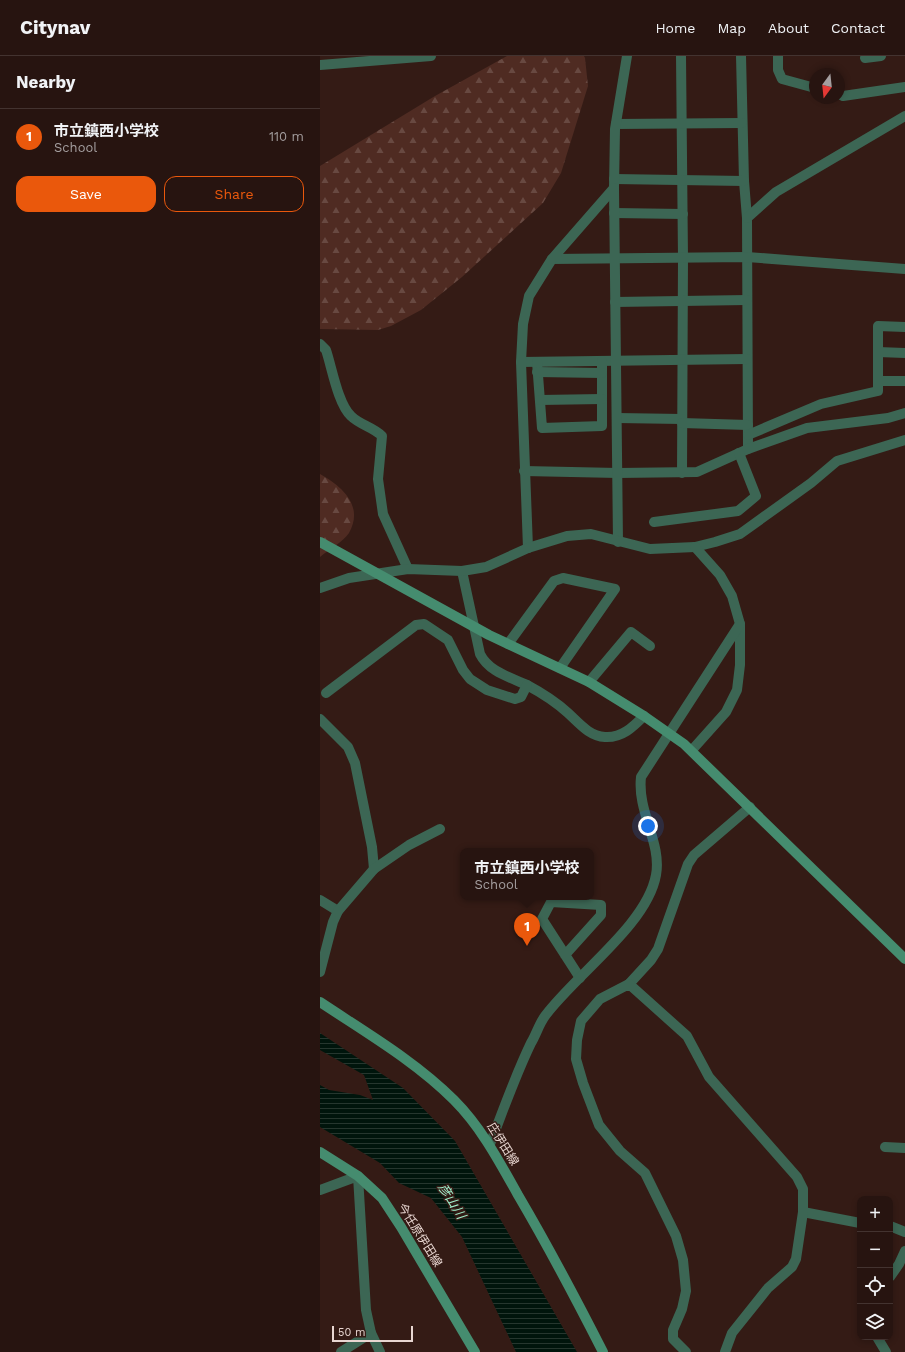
<!DOCTYPE html>
<html lang="en">
<head>
<meta charset="utf-8">
<style>
  body { margin:0; font-family:"Work Sans","Noto Sans JP",sans-serif; background:#33211e; color:#f1f3f6 }
  .controls { position:absolute; right:12px; bottom:12px; display:grid; overflow:hidden; border-radius:8px; box-shadow:0 2px 6px #0003 }
  .controls button { width:36px; height:36px; display:grid; place-items:center; padding:0; border:0; border-bottom:1px solid #433330; background:#271410; color:#f1f3f6; font:20px sans-serif }
  .compass { position:absolute; left:489px; top:12px; width:36px; height:36px; border-radius:50%; background:#271410; box-shadow:0 2px 6px #0003; rotate:195deg }
  .scale { position:absolute; left:12px; bottom:10px; width:81px; box-sizing:border-box; padding-left:4px; border:2px solid #e8d6d1; border-top:0; font-size:11px; line-height:14px; white-space:nowrap; color:#e8d6d1; -webkit-text-stroke:3px #341b15; paint-order:stroke }
  .you { position:absolute; left:328px; top:770px; width:14px; height:14px; margin:-10px; border:3px solid #fff; border-radius:50%; background:#1a73e8; box-shadow:0 0 0 6px #1a73e833 }
  .badge { display:grid; place-items:center; width:26px; height:26px; border-radius:50%; background:#ea580c; color:#fff; font-size:13px; font-weight:700 }
  .pin { position:absolute; translate:-50% -33px; filter:drop-shadow(0 1px 2px #0008) }
  .pin::after { content:''; position:absolute; top:21px; width:14px; height:12px; background:inherit; clip-path:polygon(0 0,100% 0,50% 100%) }
  .popup { position:absolute; left:140px; top:792px; width:134px; height:52px; box-sizing:border-box; display:grid; place-content:center; border-radius:8px; background:#271410; filter:drop-shadow(0 1px 3px #0005); font-size:13px; white-space:nowrap; color:#a49e9f }
  .popup b { font-size:15px; color:#f1f3f6 }
  .popup::after { content:''; position:absolute; left:50%; top:100%; margin-left:-8px; border:8px solid transparent; border-top-color:#271410 }
  .list { margin:0; padding:0; list-style:none }
  h2 { display:flex; justify-content:space-between; align-items:center; height:52px; margin:0; padding:0 16px; font-size:17px }
  h2 small { font-size:13px; font-weight:400; color:#a49e9f }
  .list li { display:grid; grid-template-columns:26px 1fr auto; gap:12px; align-items:center; box-sizing:border-box; height:56px; padding:0 16px; border-top:1px solid #433330 }
  .list b { display:block; font-size:15px; white-space:nowrap }
  .list p { margin:0; font-size:13px; white-space:nowrap; color:#a49e9f }
  .list em { font-size:13px; font-style:normal; color:#a49e9f }
  .actions { display:flex; gap:8px; padding:12px 16px }
  .actions a { flex:1; padding:9px 0; border:1px solid #ea580c; border-radius:12px; text-align:center; font-size:14px; color:#ea580c }
  .actions .main { background:#ea580c; color:#fff }
  .icon { flex:none; width:22px; height:22px; fill:none; stroke:currentColor; stroke-width:2; stroke-linecap:round; stroke-linejoin:round }
  .map { position:relative; flex:none; width:585px; height:1296px; overflow:hidden }
  header { display:flex; align-items:center; gap:24px; box-sizing:border-box; height:56px; padding:0 20px; background:#271410; border-bottom:1px solid #433330 }
  header strong { font-size:19px }
  nav { display:flex; gap:22px; margin-inline-start:auto; font-size:14px }
  main { display:flex }
  aside { flex:1; background:#271410 }
  .map>svg:first-child { display:block }
</style>
</head>
<body>
<header>
<strong>Citynav</strong>
<nav><a>Home</a><a>Map</a><a>About</a><a>Contact</a></nav>
</header>
<main>
<aside>
<h2>Nearby<small></small></h2>
<ul class="list">
<li><span class="badge">1</span><div><b>市立鎮西小学校</b><p>School</p></div><em>110 m</em></li>
</ul>
<div class="actions"><a class="main">Save</a><a>Share</a></div>
</aside>
<div class="map">
<svg width="585" height="1296" viewBox="0 0 585 1296">
  <defs>
    <pattern id="forest-firs" width="22" height="20" patternUnits="userSpaceOnUse"><rect width="22" height="20" fill="#4f2b22"/><path d="M5 1l3.5 6h-7zM16 11l3.5 6h-7z" fill="#684941"/></pattern>
    <pattern id="water-rules" width="6" height="5" patternUnits="userSpaceOnUse"><rect width="6" height="5" fill="#00150c"/><path d="M0 2.5h6" fill="none" stroke="#25362e"/></pattern>
  </defs>
  <rect width="100%" height="100%" fill="#341b15"/>
  <!-- forest -->
  <g fill="url(#forest-firs)">
    <path d="M 187,0 L 264,0 L 265,2 L 268,30 L 241,117 L 223,147 L 142,221 L 101,254 L 71,270 L 58,274 L 0,273 L 0,110 L 115,40 Z"/>
    <path d="M 0,418 C 23,431 44,450 29,477 C 23,486 8,494 0,501 Z"/>
  </g>
  <!-- water -->
  <path fill="url(#water-rules)" d="M 0,977 L 83,1032 L 135,1085 L 257,1296 L 196,1296 L 142,1181 L 111,1142 L 79,1127 L 60,1107 L 0,1071 L 0,1029 L 9,1034 L 40,1039 L 53,1044 L 44,1019 L 0,994 Z"/>
  <g fill="none" stroke-linecap="round" stroke-linejoin="round">
    <!-- street -->
    <g stroke="#3c6654" stroke-width="10">
      <path d="M 361,0 L 363,202 L 362,417"/>
      <path d="M 421,0 L 424,125 L 427,162 L 428,393"/>
      <path d="M 458,0 L 458,14 L 462,23 L 495,32"/>
      <path d="M 545,2 L 561,0"/>
      <path d="M 0,9 L 111,0"/>
      <path d="M 519,38 L 523,40 L 585,31"/>
      <path d="M 296,68 L 422,67"/>
      <path d="M 294,123 L 424,125"/>
      <path d="M 294,157 L 363,158"/>
      <path d="M 427,162 L 456,136 L 585,60"/>
      <path d="M 232,203 L 427,201 L 585,213"/>
      <path d="M 295,246 L 427,244"/>
      <path d="M 0,288 L 6,294 C 12,312 18,348 31,360 C 40,369 53,371 62,380 L 58,423 L 63,458 L 88,513"/>
      <path d="M 558,296 L 585,297"/>
      <path d="M 201,306 L 427,303"/>
      <path d="M 217,306 L 222,372 L 282,370 L 282,305"/>
      <path d="M 217,316 L 282,317"/>
      <path d="M 558,325 L 585,325"/>
      <path d="M 220,344 L 282,343"/>
      <path d="M 297,362 L 362,363"/>
      <path d="M 362,367 L 428,369"/>
      <path d="M 428,379 L 501,348 L 558,335 L 558,270 L 585,271"/>
      <path d="M 204,415 L 298,417 L 377,416 L 428,393 L 487,372 L 568,362 L 585,357"/>
      <path d="M 334,466 L 418,455 L 436,440 L 419,397"/>
      <path d="M 298,486 L 294,132 L 295,73 L 307,0"/>
      <path d="M 208,492 L 201,306 L 203,268 L 209,240 L 232,203 L 294,132"/>
      <path d="M 142,515 L 160,598 C 169,616 190,621 207,629 C 222,637 236,646 248,657 C 259,667 269,680 285,681 C 302,682 313,671 324,660"/>
      <path d="M 0,532 L 29,522 L 88,513 L 142,515 L 166,511 L 208,492 L 247,480 L 271,478 L 330,493 L 375,491 L 395,486 L 420,478 L 491,427 L 517,405 L 585,384"/>
      <path d="M 188,588 L 234,525 L 243,522 L 295,533 L 240,612"/>
      <path d="M 269,626 L 311,576 L 330,590"/>
      <path d="M 6,637 L 96,569 L 104,568 L 128,584 L 143,614 L 150,623 L 167,634 L 195,643 L 201,641 L 207,629"/>
      <path d="M 0,663 L 28,691 L 35,707 L 52,791 L 54,813"/>
      <path d="M 372,694 L 406,656 L 417,634 L 420,609 L 420,568 L 412,540 L 400,519 L 375,491"/>
      <path d="M 0,844 L 18,855"/>
      <path d="M 245,899 L 281,859 L 281,849 L 231,846 L 222,863 L 260,922"/>
      <path d="M 0,916 L 13,866 L 18,855 L 54,813 L 89,789 L 120,773"/>
      <path d="M 309,928 L 331,904 L 338,893 L 368,808 L 374,799 L 430,751"/>
      <path d="M 170,1088 C 183,1055 195,1020 211,987 C 216,979 219,968 225,960 C 255,919 327,869 336,819 C 342,787 317,756 321,721 L 420,568"/>
      <path d="M 565,1091 L 585,1092"/>
      <path d="M 0,1134 L 38,1120 L 46,1254 L 51,1277 L 60,1296"/>
      <path d="M 483,1156 L 540,1167"/>
      <path d="M 570,1170 L 585,1176"/>
      <path d="M 570,1221 L 579,1208 L 585,1195"/>
      <path d="M 557,1281 L 566,1296"/>
      <path d="M 21,1296 L 51,1277"/>
      <path d="M 366,1296 L 353,1283 L 353,1274 L 362,1253 L 366,1235 L 363,1204 L 356,1180 L 325,1117 L 300,1095 L 279,1069 L 263,1027 L 256,1003 L 257,984 L 261,965 L 280,943 L 309,928 L 367,980 L 389,1021 L 477,1121 L 483,1133 L 483,1156 L 476,1203 L 472,1211 L 448,1232 L 412,1277 L 405,1296"/>
    </g>
    <!-- secondary -->
    <g stroke="#458c6f" stroke-width="10">
      <path d="M 0,486 L 169,579 L 269,626 L 324,660 L 364,688 L 585,903"/>
      <path d="M 0,946 C 45,976 95,1005 134,1044 C 161,1071 179,1105 198,1139 C 228,1190 256,1243 283,1296"/>
      <path d="M 0,1096 L 38,1120 L 62,1142 L 81,1171 L 155,1296"/>
    </g>
  </g>
  <g text-anchor="middle" dominant-baseline="central" stroke-width="3" stroke-linejoin="round" paint-order="stroke">
    <!-- street labels -->
    <g font-size="12" fill="#e8d6d1" stroke="#341b15">
      <text transform="translate(183 1088) rotate(58)">庄伊田線</text>
      <text transform="translate(100 1179) rotate(58)">今任原伊田線</text>
    </g>
    <!-- water labels -->
    <g font-size="13" font-style="italic" fill="#a0f2ce" stroke="#341b15">
      <text transform="translate(132 1145) rotate(58)">彦山川</text>
    </g>
  </g>
</svg>
<div class="controls">
<button>+</button>
<button>−</button>
<button><svg class="icon" aria-label="locate" viewBox="0 0 24 24"><circle cx="12" cy="12" r="6"/><path d="M12 2v4M12 18v4M2 12h4M18 12h4"/></svg></button>
<button><svg class="icon" aria-label="layers" viewBox="0 0 24 24"><path d="M12 4l9 5-9 5-9-5zM3 14l9 5 9-5"/></svg></button>
</div>
<svg class="compass" viewBox="-18 -18 36 36"><path d="M0-13l5 13h-10z" fill="#e53935"/><path d="M0 13l5-13h-10z" fill="#a49e9f"/></svg>
<div class="scale">50 m</div>
<div class="you"></div>
<div class="pin badge" style="left:207px;top:890px">1</div>
<div class="popup"><b>市立鎮西小学校</b>School</div>
</div>
</main>
</body>
</html>
